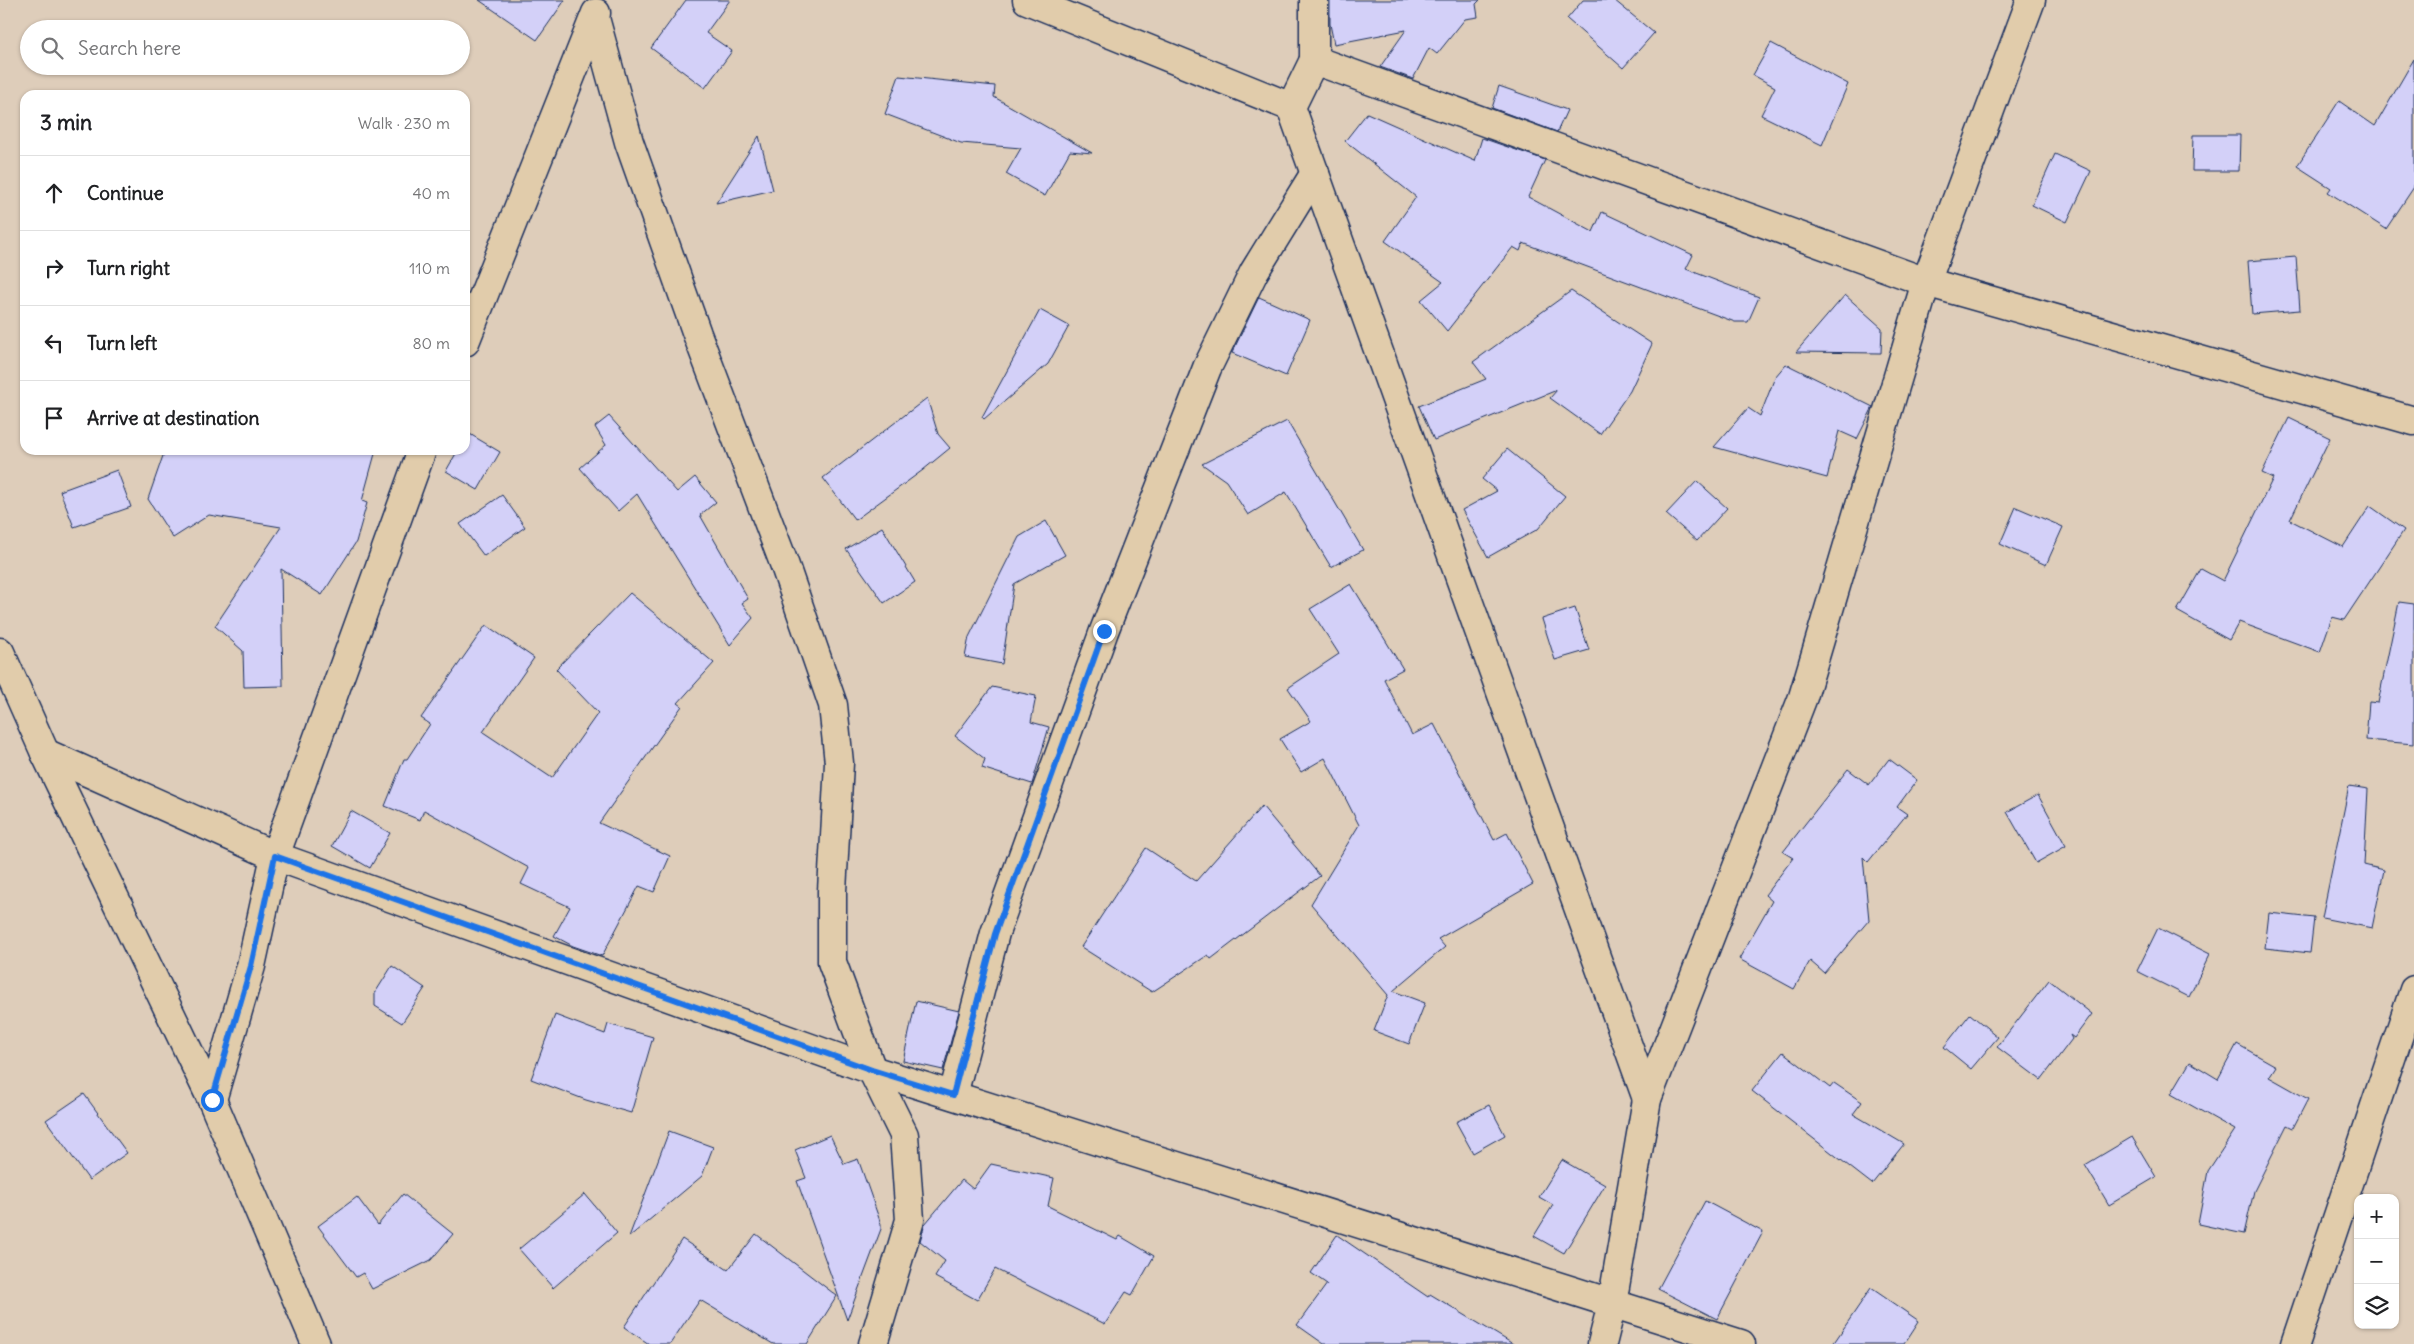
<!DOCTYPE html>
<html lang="en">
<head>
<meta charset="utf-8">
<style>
  body { margin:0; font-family:Delius,sans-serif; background:#f2f2f2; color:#202124 }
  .controls { position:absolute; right:15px; bottom:15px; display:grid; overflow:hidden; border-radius:10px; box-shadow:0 1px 4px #0004 }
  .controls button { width:45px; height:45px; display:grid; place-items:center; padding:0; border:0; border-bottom:1px solid #e0e0e0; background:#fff; color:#202124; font:25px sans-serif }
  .stop { position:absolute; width:15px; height:15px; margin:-11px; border:4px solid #1a73e8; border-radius:50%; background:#fff }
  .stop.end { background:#1a73e8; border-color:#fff; box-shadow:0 1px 5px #0008 }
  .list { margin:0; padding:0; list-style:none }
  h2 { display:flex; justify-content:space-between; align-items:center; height:65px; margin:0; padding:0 20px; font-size:21px }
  h2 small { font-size:16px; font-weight:400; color:#757577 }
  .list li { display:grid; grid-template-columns:32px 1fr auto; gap:15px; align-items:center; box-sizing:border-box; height:75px; padding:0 20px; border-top:1px solid #e0e0e0 }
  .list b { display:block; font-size:19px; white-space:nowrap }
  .list em { font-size:16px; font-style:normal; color:#757577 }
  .icon { flex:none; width:28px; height:28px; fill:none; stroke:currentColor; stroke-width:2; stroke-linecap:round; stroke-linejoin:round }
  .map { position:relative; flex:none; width:2414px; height:1344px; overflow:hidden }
  .search { position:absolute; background:#fff; box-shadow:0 1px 4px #0004; left:20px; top:20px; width:450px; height:55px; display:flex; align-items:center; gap:12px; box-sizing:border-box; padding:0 18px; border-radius:28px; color:#757577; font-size:19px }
  .panel { position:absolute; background:#fff; box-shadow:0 1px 4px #0004; left:20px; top:90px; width:450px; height:365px; border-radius:15px }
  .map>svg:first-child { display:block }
</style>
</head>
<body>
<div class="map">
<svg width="2414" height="1344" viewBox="0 0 2414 1344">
  <rect width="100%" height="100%" fill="#decdba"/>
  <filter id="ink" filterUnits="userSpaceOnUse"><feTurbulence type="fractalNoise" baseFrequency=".02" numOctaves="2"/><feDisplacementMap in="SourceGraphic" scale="10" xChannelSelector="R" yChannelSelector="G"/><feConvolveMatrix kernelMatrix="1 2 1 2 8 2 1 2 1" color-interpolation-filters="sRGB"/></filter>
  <g filter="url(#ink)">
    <!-- building -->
    <g fill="#d3d0f8" stroke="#1b2f5e">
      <path d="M 479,0 L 565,0 L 537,40 Z"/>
      <path d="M 686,0 L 730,0 L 706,33 L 732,51 L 705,88 L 651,48 Z"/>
      <path d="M 1330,0 L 1480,0 L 1476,4 L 1478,17 L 1465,19 L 1437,54 L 1429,48 L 1413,79 L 1380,67 L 1406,30 L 1334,44 L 1330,24 Z"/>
      <path d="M 1583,0 L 1614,0 L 1654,33 L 1623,68 L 1567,19 Z"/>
      <path d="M 1771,43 L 1848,84 L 1822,145 L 1761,115 L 1775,87 L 1753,75 Z"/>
      <path d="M 2414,59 L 2414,187 L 2386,229 L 2328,192 L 2331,188 L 2297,166 L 2339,101 L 2375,126 Z"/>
      <path d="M 899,76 L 995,86 L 994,97 L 1092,153 L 1070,151 L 1045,196 L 1006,174 L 1021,148 L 961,143 L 885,114 Z"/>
      <path d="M 1499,86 L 1567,110 L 1557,132 L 1492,108 Z"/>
      <path d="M 1367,113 L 1475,161 L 1482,138 L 1545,160 L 1528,197 L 1593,232 L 1602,212 L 1693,255 L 1686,269 L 1759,297 L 1748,322 L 1735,322 L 1523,243 L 1520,251 L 1513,247 L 1447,331 L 1421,300 L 1443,282 L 1385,241 L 1416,197 L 1345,141 Z"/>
      <path d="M 2193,135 L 2240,135 L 2239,171 L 2192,171 Z"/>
      <path d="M 759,136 L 773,190 L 716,203 Z"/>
      <path d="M 2055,154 L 2091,171 L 2067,222 L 2032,205 Z"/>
      <path d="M 2296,257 L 2300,310 L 2252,314 L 2248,261 Z"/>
      <path d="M 1571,291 L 1652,344 L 1630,391 L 1600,434 L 1550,398 L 1557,390 L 1434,440 L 1419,406 L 1486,379 L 1473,362 Z"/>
      <path d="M 1845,295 L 1882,328 L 1881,353 L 1796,352 Z"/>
      <path d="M 1259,297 L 1310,320 L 1286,376 L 1232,353 Z"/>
      <path d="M 1040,310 L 1069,326 L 1048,364 L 984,419 L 982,417 Z"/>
      <path d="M 1786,364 L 1873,407 L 1857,439 L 1839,431 L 1827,478 L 1714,447 L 1748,408 L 1760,416 L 1775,377 Z"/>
      <path d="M 927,398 L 938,434 L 950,448 L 923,470 L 855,520 L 823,478 Z"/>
      <path d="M 609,416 L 677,492 L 695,477 L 716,502 L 700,515 L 748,599 L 742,603 L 753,618 L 730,645 L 637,494 L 618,511 L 580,468 L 606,445 L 595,427 Z"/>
      <path d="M 2289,418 L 2330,438 L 2290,520 L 2343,547 L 2370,506 L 2404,530 L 2344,620 L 2332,617 L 2320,652 L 2239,622 L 2229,640 L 2177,611 L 2201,569 L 2223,581 L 2273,478 L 2262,473 Z"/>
      <path d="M 1287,421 L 1363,550 L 1331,567 L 1286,492 L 1248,515 L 1226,481 L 1202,464 Z"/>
      <path d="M 468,433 L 500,452 L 478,490 L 446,471 L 458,450 L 465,450 L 465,438 Z"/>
      <path d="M 1507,449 L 1565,496 L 1538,529 L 1488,557 L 1462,510 L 1497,491 L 1482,479 Z"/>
      <path d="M 165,450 L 376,450 L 362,501 L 367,503 L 356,542 L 322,595 L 281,569 L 283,686 L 244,687 L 243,651 L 215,626 L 281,527 L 209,515 L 173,538 L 148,499 Z"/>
      <path d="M 117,470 L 131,507 L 74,527 L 60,491 Z"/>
      <path d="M 1697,481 L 1727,508 L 1697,541 L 1666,514 Z"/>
      <path d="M 502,495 L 525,527 L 484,556 L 460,524 Z"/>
      <path d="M 2016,507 L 2063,527 L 2046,565 L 2000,544 Z"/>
      <path d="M 1046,521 L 1065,555 L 1014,584 L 1002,664 L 965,657 L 969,637 L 1019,537 Z"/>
      <path d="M 882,527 L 915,582 L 884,603 L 846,549 Z"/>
      <path d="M 1351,584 L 1403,669 L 1384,679 L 1412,735 L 1434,724 L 1494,840 L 1507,833 L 1533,884 L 1438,939 L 1445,947 L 1393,991 L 1425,1003 L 1409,1044 L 1374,1031 L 1388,995 L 1311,904 L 1359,825 L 1325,758 L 1301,772 L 1280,739 L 1311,721 L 1288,688 L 1339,654 L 1310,609 Z"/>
      <path d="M 630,593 L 714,663 L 678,703 L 682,706 L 599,823 L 670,856 L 654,892 L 639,886 L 602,956 L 573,946 L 554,936 L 570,907 L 521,884 L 529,868 L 424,810 L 420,820 L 385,806 L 404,759 L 407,759 L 430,724 L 421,718 L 486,625 L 534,658 L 483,732 L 552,778 L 598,713 L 556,669 Z"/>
      <path d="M 2399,602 L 2414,604 L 2414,744 L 2366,740 L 2369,702 L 2378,703 Z"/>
      <path d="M 1575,608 L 1589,650 L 1555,660 L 1542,619 Z"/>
      <path d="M 992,687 L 1036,696 L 1031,722 L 1049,727 L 1032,784 L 982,768 L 985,759 L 955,736 Z"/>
      <path d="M 1889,759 L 1917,780 L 1897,807 L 1907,814 L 1868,862 L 1863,857 L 1869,920 L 1824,973 L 1810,961 L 1794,989 L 1739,959 L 1772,901 L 1765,895 L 1793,858 L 1783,852 L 1848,769 L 1869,785 Z"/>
      <path d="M 2349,786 L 2368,789 L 2364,865 L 2384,870 L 2372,928 L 2322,918 Z"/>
      <path d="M 2038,795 L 2066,846 L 2036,863 L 2007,812 Z"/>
      <path d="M 1262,806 L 1320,876 L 1211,959 L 1208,955 L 1152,992 L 1081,947 L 1146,848 L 1196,881 Z"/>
      <path d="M 351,811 L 390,833 L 370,868 L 332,846 Z"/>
      <path d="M 2269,913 L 2314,918 L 2310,953 L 2265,948 Z"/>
      <path d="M 2158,928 L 2210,954 L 2189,997 L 2137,971 Z"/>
      <path d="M 392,966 L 425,988 L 402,1023 L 375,1006 L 375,993 Z"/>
      <path d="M 2049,980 L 2092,1014 L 2074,1038 L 2070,1035 L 2072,1039 L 2041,1080 L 1997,1047 Z"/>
      <path d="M 916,1001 L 959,1011 L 943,1070 L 903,1061 Z"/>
      <path d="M 1970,1014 L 1998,1037 L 1971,1069 L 1944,1047 Z"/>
      <path d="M 555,1015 L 605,1034 L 608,1024 L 653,1037 L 631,1113 L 586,1100 L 531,1079 Z"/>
      <path d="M 2237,1044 L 2276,1066 L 2269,1077 L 2308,1099 L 2293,1128 L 2287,1125 L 2254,1191 L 2244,1234 L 2198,1224 L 2208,1171 L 2235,1130 L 2171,1094 L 2190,1062 L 2218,1079 Z"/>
      <path d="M 1783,1052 L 1830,1088 L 1834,1083 L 1862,1102 L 1853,1114 L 1904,1144 L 1872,1184 L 1752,1091 Z"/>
      <path d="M 84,1094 L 127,1153 L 89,1180 L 46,1120 Z"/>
      <path d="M 1489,1105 L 1505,1135 L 1473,1153 L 1456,1122 Z"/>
      <path d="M 669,1131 L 713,1147 L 702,1176 L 629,1237 Z"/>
      <path d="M 830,1135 L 844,1164 L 858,1159 L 881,1224 L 881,1229 L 847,1320 L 797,1181 L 806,1178 L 795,1150 Z"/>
      <path d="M 2132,1137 L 2156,1177 L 2109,1205 L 2085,1165 Z"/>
      <path d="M 1562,1160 L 1605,1185 L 1564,1253 L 1534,1236 L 1553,1205 L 1539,1197 Z"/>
      <path d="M 991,1164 L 1054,1178 L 1048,1206 L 1117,1240 L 1120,1236 L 1154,1256 L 1132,1295 L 1126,1292 L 1105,1324 L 995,1269 L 977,1300 L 935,1277 L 945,1261 L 920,1241 L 925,1224 L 962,1180 L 973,1189 Z"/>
      <path d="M 403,1194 L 453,1234 L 431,1260 L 372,1289 L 363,1273 L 356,1277 L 318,1226 L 357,1197 L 378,1225 Z"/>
      <path d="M 585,1194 L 617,1233 L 553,1288 L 519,1249 Z"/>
      <path d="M 1705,1201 L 1763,1232 L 1717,1319 L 1658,1289 Z"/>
      <path d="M 756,1234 L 837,1296 L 807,1344 L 773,1344 L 700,1300 L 670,1344 L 649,1344 L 624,1327 L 682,1239 L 728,1270 Z"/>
      <path d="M 1337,1235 L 1428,1297 L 1430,1294 L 1513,1344 L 1324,1344 L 1297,1325 L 1327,1284 L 1311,1273 Z"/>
      <path d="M 1871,1288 L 1919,1321 L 1904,1344 L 1833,1344 Z"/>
    </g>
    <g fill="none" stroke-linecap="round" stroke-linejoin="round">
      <!-- street casing -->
      <g stroke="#1b2f5e" stroke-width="31">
        <g id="street">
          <path d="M 1027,0 L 1291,107 L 1314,60 L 1926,282 L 2414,421"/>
          <path d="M 595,18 L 629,142 L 697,334 L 785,566 L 833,705 L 839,763 L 832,891 L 832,962 L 872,1070 L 904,1135 L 910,1220 L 873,1344"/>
          <path d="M 1314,60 L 1314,0"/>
          <path d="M 1291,107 L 1647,1099"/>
          <path d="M 465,342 L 596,13"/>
          <path d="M 45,753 L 275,856 L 872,1070 L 1741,1344"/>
          <path d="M 953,1095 L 995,933 L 1104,631 L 1207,368 L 1254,272 L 1315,173"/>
          <path d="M 212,1100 L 251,966 L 275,856 L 422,450"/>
          <path d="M 1602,1344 L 1612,1304 L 1647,1099 L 1803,697 L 1926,282 L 2031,0"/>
          <path d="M 2295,1344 L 2414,990"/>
        </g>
      </g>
      <!-- secondary casing -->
      <g stroke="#1b2f5e" stroke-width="31">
        <path id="secondary" d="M 0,652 L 45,753 L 212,1100 L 316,1344"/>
      </g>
      <!-- street -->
      <use href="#street" stroke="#e1ccab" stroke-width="28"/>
      <!-- secondary -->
      <use href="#secondary" stroke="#e1ccab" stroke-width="28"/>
    </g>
  </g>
  <g fill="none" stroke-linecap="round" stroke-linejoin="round" filter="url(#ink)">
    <!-- route -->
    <path stroke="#1a73e8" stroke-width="6" d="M 212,1100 L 251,966 L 275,856 L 872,1070 L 953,1095 L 995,934 L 1104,631"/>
  </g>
</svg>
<div class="controls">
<button>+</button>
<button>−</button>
<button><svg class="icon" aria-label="layers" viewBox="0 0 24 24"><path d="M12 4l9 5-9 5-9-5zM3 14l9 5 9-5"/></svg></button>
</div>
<div class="stop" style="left:212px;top:1100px"></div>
<div class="stop end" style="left:1104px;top:631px"></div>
<div class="search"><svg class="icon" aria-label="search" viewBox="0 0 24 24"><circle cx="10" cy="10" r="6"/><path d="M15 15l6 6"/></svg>Search here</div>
<section class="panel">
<h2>3 min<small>Walk · 230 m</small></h2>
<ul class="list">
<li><svg class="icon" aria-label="ahead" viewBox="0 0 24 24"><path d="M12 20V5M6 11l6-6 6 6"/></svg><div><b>Continue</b></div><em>40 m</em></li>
<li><svg class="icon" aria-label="right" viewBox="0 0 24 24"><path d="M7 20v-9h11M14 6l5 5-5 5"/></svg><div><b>Turn right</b></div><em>110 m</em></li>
<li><svg class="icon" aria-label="left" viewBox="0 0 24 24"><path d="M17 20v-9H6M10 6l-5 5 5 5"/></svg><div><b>Turn left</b></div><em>80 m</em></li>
<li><svg class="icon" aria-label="arrive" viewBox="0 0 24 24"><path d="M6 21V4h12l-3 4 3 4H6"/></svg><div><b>Arrive at destination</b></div></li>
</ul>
</section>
</div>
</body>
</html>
